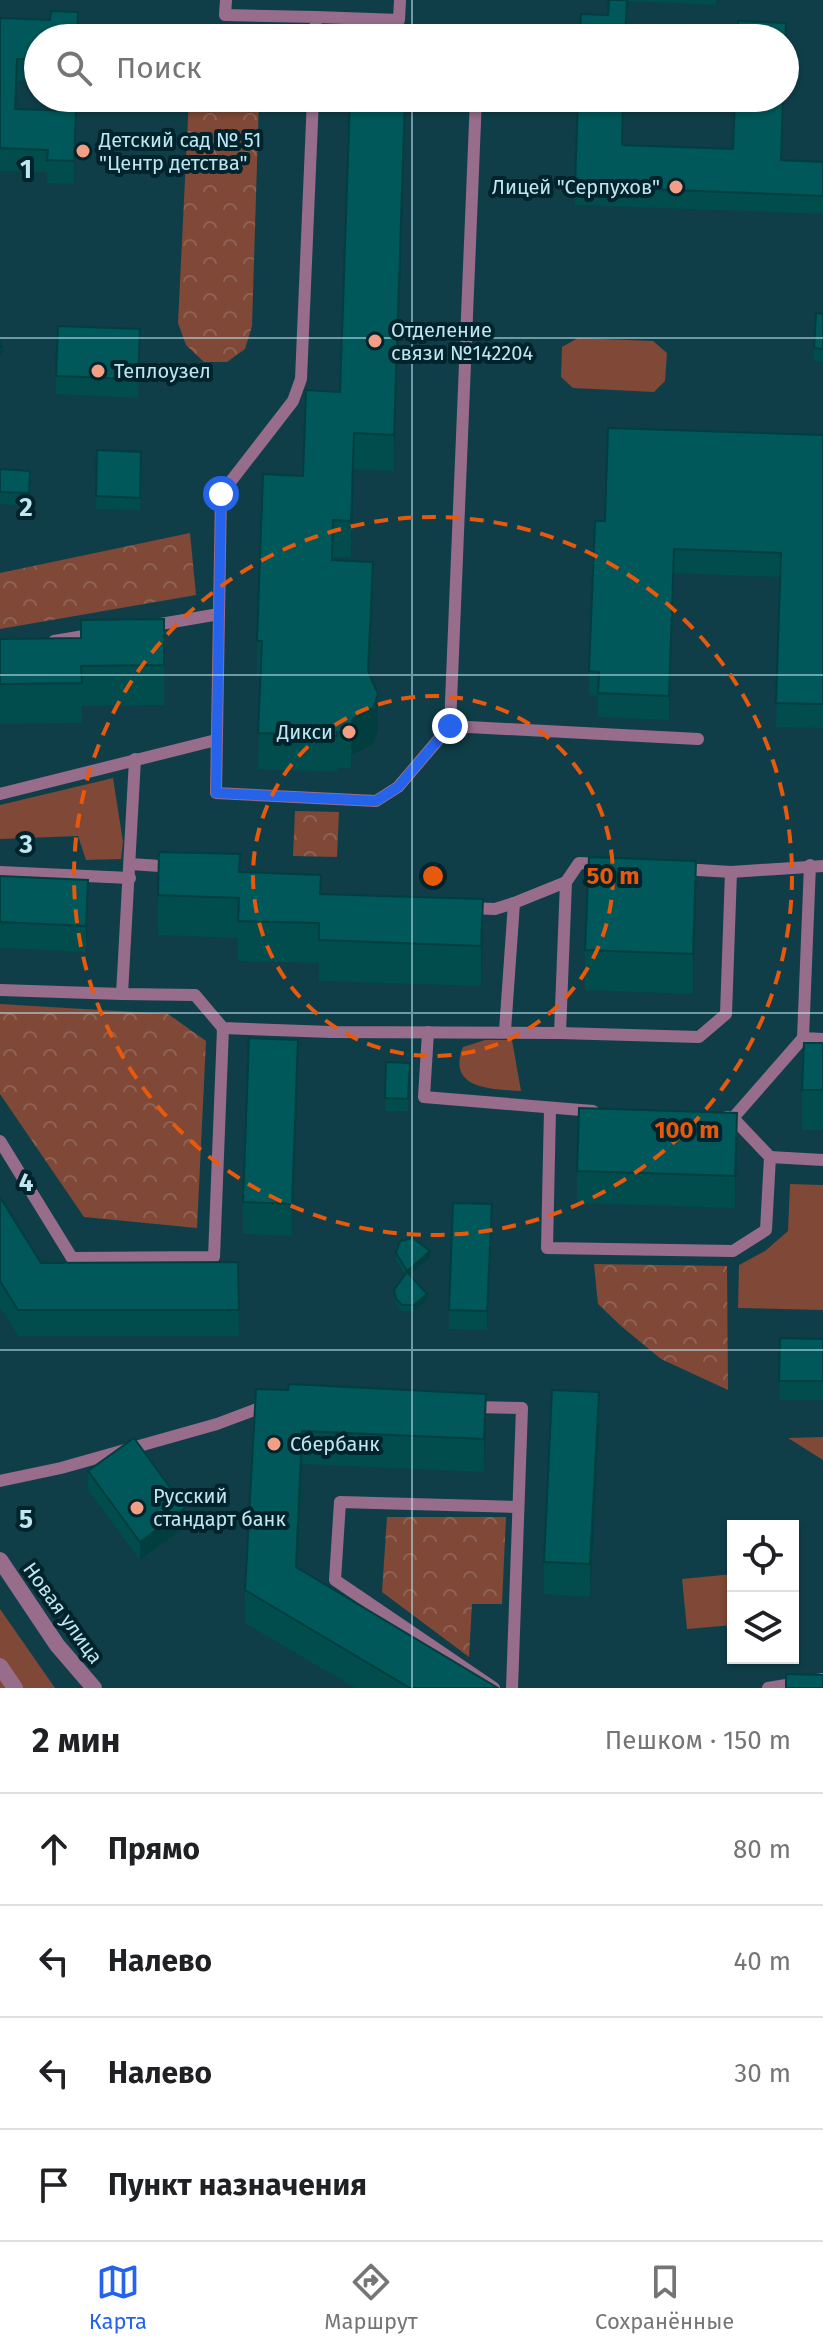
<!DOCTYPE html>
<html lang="ru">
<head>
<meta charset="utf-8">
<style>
  body { margin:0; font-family:"Fira Sans",sans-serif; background:#f2f2f2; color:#202124 }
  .controls { position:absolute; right:24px; bottom:24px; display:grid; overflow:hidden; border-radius:0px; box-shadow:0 2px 6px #0004 }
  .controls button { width:72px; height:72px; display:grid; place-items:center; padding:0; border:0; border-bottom:2px solid #e0e0e0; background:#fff; color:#202124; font:40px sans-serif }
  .stop { position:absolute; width:24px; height:24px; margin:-18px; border:6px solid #2563eb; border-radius:50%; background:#fff }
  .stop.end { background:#2563eb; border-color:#fff; box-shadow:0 2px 8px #0008 }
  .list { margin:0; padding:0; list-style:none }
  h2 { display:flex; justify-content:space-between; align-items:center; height:104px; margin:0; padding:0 32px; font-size:34px }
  h2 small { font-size:26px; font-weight:400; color:#757577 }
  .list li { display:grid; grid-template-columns:52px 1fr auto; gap:24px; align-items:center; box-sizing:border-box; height:112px; padding:0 32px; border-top:2px solid #e0e0e0 }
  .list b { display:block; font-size:30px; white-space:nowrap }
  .list em { font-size:26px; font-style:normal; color:#757577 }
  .icon { flex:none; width:44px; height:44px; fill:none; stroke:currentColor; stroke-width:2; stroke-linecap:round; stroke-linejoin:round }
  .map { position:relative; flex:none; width:823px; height:1688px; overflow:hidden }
  .search { position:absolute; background:#fff; box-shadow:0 2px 6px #0004; left:24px; right:24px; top:24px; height:88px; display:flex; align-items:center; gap:20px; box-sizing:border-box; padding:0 28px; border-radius:44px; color:#757577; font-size:30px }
  .sheet { height:552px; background:#fff }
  nav { display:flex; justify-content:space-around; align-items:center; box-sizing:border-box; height:112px; border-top:2px solid #e0e0e0; background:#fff; font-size:22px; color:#757577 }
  nav a { display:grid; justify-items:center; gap:4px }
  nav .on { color:#2563eb }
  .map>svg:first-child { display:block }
</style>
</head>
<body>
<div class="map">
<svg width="823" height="1688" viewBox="0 0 823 1688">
  <defs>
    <pattern id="park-crowns" width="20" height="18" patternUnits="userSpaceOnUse" patternTransform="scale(2)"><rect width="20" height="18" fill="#7f4837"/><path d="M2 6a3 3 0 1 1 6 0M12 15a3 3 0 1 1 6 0" fill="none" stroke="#8f6254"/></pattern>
  </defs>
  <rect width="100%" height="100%" fill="#0f3e49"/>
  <!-- grass -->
  <g fill="#7f4837">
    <path d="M 578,338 L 653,341 L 667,353 L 665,381 L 654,392 L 573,388 L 561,377 L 562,347 Z"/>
    <path d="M 113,778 L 123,842 L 121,859 L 86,860 L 78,836 L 0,839 L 0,805 Z"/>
    <path d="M 485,1040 L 512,1040 L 521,1091 C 493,1089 446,1090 463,1047 Z"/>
    <path d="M 790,1184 L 823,1185 L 823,1310 L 738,1308 L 739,1265 L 765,1251 L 788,1231 Z"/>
    <path d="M 823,1437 L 823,1460 L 788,1438 Z"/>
    <path d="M 733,1574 L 733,1625 L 687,1629 L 682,1579 Z"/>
    <path d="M 0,1609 L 55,1688 L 0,1688 Z"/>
  </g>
  <!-- park -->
  <g fill="url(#park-crowns)">
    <path d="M 189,98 L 259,98 L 252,326 L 245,349 L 227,362 L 204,362 L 186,345 L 178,323 Z"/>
    <path d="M 190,533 L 196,595 L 0,629 L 0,573 Z"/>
    <path d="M 295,811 L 339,812 L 337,857 L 293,856 Z"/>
    <path d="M 0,1004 L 168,1014 L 206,1041 L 197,1228 L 84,1217 L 0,1094 Z"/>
    <path d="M 594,1264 L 727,1266 L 728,1390 L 661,1359 L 621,1326 L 598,1304 Z"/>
    <path d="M 387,1517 L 506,1517 L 502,1604 L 472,1604 L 469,1657 L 382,1592 Z"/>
  </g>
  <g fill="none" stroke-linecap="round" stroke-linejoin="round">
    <!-- service -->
    <g stroke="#976d8b" stroke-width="12">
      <path d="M 226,0 L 225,15 L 316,17 L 315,38"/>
      <path d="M 316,17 L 399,20 L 400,0"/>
      <path d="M 313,98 L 301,379 L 293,401 L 221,494 L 216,793 L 376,801 L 398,787 L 450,726 L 698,739"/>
      <path d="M 149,626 L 219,614"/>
      <path d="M 54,641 L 96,634"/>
      <path d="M 450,726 L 476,98"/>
      <path d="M 135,759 L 122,994 L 195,995 L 223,1028 L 331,1032 L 560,1033 L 566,882 L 579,863 L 604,864"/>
      <path d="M 0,794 L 216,740"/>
      <path d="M 130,864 L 175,867"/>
      <path d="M 810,865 L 803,1038 L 823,1039"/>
      <path d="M 683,869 L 731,872 L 823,866"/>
      <path d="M 0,872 L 130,878"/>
      <path d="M 514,903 L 566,882"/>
      <path d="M 467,908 L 495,909 L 514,903 L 505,1031"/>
      <path d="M 0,990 L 122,994"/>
      <path d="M 428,1032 L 424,1097 L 593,1111"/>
      <path d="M 560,1033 L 699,1037 L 726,1014 L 731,872"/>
      <path d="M 550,1109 L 547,1248 L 733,1251 L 766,1230 L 770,1157 L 733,1118"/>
      <path d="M 727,1117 L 733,1118 L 803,1038"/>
      <path d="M 0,1141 L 72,1258 L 214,1257 L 223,1028"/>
      <path d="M 770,1157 L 823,1160"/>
      <path d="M 473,1407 L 522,1408 L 512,1688"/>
      <path d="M 0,1481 L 61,1468 L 217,1424 L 268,1405"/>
      <path d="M 494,1688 L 335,1580 L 340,1502 L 518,1507"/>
      <path d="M 768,1688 L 823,1679"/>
    </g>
    <!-- pedestrian -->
    <path stroke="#976d8b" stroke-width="16" d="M 0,1666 L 15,1688"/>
    <!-- tertiary -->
    <path stroke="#976d8b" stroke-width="16" d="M 0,1560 L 57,1645 L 94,1688"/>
  </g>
  <!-- wall -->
  <g fill="#014c4d">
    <path d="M 609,0 L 716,0 L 716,5 L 627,1 L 626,38 L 580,38 L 608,15 Z"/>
    <path d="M 78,12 L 78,38 L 38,38 L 38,82 L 17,81 L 16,90 L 15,109 L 76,134 L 74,184 L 47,183 L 47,172 L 0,171 L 0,18 L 50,20 Z"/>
    <path d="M 406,98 L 394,471 L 354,469 L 351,557 L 333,557 L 333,560 L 373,598 L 370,675 L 378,730 L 373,744 L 352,755 L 351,768 L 337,768 L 337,772 L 258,769 L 261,677 L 257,677 L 257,641 L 303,476 L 340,392 Z"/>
    <path d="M 735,98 L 784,98 L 782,160 L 823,162 L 823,214 L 575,205 L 575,186 L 622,145 L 733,149 Z"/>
    <path d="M 823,314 L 823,362 L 814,361 L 814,348 Z"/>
    <path d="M 140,348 L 138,398 L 56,394 L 56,376 Z"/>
    <path d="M 823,435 L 823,728 L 776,727 L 780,577 L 674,573 L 669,720 L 598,717 L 598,696 L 589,695 L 589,671 L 605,521 Z"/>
    <path d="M 97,450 L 141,452 L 140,510 L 96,509 Z"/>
    <path d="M 0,469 L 30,483 L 29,506 L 0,504 Z"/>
    <path d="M 164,619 L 164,705 L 82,706 L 82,723 L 0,724 L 0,639 L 81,638 Z"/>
    <path d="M 240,872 L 483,939 L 481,986 L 319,981 L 319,963 L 238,961 L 238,938 L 158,935 L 158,895 Z"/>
    <path d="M 0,876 L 88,906 L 86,952 L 0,948 Z"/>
    <path d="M 696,901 L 693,994 L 585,990 L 585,950 Z"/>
    <path d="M 823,1043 L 823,1130 L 802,1130 L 802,1090 Z"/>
    <path d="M 386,1062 L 410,1063 L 408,1111 L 385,1111 Z"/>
    <path d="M 298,1072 L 292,1236 L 243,1234 L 243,1202 Z"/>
    <path d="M 737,1145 L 735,1208 L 577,1203 L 577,1171 Z"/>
    <path d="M 0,1197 L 41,1263 L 238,1262 L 239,1336 L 18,1336 L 0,1307 Z"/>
    <path d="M 492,1223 L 487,1330 L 449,1329 L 449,1310 Z"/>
    <path d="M 396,1253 L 430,1258 L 409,1275 L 427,1300 L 414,1311 L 402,1311 L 396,1305 L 394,1290 L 405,1274 L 396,1260 Z"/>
    <path d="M 780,1338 L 823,1339 L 823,1400 L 779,1400 Z"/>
    <path d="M 256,1389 L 486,1427 L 484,1472 L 302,1464 L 298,1568 L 498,1688 L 355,1688 L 245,1623 L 245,1590 Z"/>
    <path d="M 599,1425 L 590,1597 L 544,1594 L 544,1562 Z"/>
    <path d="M 88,1471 L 185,1527 L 140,1560 L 88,1490 Z"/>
  </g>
  <!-- shaded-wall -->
  <g fill="#013e3f">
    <path d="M 405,98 L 406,98 L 394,471 L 394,435 Z"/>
    <path d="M 76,111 L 76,134 L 74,184 L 74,161 Z"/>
    <path d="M 354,433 L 354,469 L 351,557 L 351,521 Z"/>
    <path d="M 674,549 L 674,573 L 669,720 L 669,696 Z"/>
    <path d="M 373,562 L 373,598 L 368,707 L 368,671 Z"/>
    <path d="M 378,694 L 378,730 L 373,744 L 352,755 L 351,768 L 352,719 Z"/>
    <path d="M 696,861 L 696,901 L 693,994 L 693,954 Z"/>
    <path d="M 88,880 L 88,906 L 86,952 L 86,926 Z"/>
    <path d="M 483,899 L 483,939 L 481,986 L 481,946 Z"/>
    <path d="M 298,1040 L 298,1072 L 292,1236 L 292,1204 Z"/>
    <path d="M 737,1113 L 737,1145 L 735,1208 L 735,1176 Z"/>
    <path d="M 492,1204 L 492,1223 L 487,1330 L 487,1311 Z"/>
    <path d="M 430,1251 L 430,1258 L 407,1277 L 407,1271 Z"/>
    <path d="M 427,1294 L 427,1300 L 414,1311 L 414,1305 Z"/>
    <path d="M 599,1392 L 599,1425 L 590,1597 L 590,1564 Z"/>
    <path d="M 486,1394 L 486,1427 L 484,1472 L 484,1439 Z"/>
    <path d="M 302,1431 L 302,1464 L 296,1600 L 296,1567 Z"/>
    <path d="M 185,1508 L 185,1527 L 140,1560 L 140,1542 Z"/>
  </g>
  <!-- building -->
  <g fill="#01585a" stroke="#013e3f" stroke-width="2">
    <path d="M 609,0 L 627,0 L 625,38 L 580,38 L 581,14 L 608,15 Z"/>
    <path d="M 51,11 L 78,12 L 77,38 L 38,38 L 38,59 L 17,59 L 15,109 L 76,111 L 74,161 L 47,160 L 48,150 L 0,148 L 0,18 L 50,20 Z"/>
    <path d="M 738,21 L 786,23 L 785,50 L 785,38 L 738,38 Z"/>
    <path d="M 350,98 L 405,98 L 394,435 L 354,433 L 351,521 L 333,520 L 332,560 L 373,562 L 368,671 L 378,694 L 373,708 L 352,719 L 351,732 L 337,732 L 337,736 L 258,733 L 262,641 L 257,641 L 263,474 L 303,476 L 306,390 L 340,392 Z"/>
    <path d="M 578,98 L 623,98 L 622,145 L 733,149 L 735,98 L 783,98 L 781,160 L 823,162 L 823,196 L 575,186 Z"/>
    <path d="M 816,313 L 823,314 L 823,349 L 814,348 Z"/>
    <path d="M 58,326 L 140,329 L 138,379 L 56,376 Z"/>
    <path d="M 0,341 L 3,350 L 0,354 Z"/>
    <path d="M 608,428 L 823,435 L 823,704 L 776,703 L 781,553 L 674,549 L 669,696 L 598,693 L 599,672 L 589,671 L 595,521 L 605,521 Z"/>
    <path d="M 97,450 L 141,452 L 140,498 L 96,496 Z"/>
    <path d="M 0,469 L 30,471 L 29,493 L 0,492 Z"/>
    <path d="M 164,619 L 164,665 L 81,666 L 82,683 L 0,684 L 0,639 L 81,638 L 81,620 Z"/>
    <path d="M 159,852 L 240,854 L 239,872 L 321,875 L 320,894 L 483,899 L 481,946 L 319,940 L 319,923 L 238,921 L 239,898 L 158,895 Z"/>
    <path d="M 589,857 L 696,861 L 693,954 L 585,950 Z"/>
    <path d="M 0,876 L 88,880 L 86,926 L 0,922 Z"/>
    <path d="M 249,1038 L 298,1040 L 292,1204 L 243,1202 Z"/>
    <path d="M 804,1043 L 823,1043 L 823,1090 L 802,1090 Z"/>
    <path d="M 386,1062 L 410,1063 L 408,1099 L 385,1098 Z"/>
    <path d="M 579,1108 L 737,1113 L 735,1176 L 577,1171 Z"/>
    <path d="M 0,1197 L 41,1263 L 238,1262 L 239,1310 L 18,1310 L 0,1281 Z"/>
    <path d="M 453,1203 L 492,1204 L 487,1311 L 449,1310 Z"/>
    <path d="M 413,1238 L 430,1251 L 407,1271 L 396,1253 L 400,1241 Z"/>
    <path d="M 407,1272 L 427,1294 L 414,1305 L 402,1305 L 396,1299 L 394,1290 Z"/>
    <path d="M 780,1338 L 823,1339 L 823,1381 L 779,1381 Z"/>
    <path d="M 289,1384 L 486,1394 L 484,1439 L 302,1431 L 296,1567 L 498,1688 L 410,1688 L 245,1590 L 256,1389 L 288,1390 Z"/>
    <path d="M 552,1390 L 599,1392 L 590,1564 L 544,1562 Z"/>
    <path d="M 134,1438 L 185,1508 L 140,1542 L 88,1471 Z"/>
    <path d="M 786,1674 L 823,1675 L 823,1688 L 786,1688 Z"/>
  </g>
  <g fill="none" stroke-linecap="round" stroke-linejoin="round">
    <!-- route -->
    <path stroke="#2563eb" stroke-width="10" d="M 221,494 L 216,793 L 376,801 L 398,787 L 450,726"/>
  </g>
  <!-- grid -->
  <path fill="none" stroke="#bfe6f1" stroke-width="2" stroke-opacity="0.55" d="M 412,0 L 412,38M 412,98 L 412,1688M 0,338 L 823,338M 0,675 L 823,675M 0,1013 L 823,1013M 0,1350 L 823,1350"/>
  <!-- distance rings -->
  <g fill="none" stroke="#e8590c" stroke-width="4" stroke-dasharray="14 10">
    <circle cx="433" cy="876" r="180"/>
    <circle cx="433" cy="876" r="359"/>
  </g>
  <!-- markers -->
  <g fill="#f39f85" stroke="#00232c" stroke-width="3">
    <circle cx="83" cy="151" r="8"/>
    <circle cx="676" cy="187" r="8"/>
    <circle cx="375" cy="341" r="8"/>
    <circle cx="98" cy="371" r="8"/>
    <circle cx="349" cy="732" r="8"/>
    <circle cx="274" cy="1444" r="8"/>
    <circle cx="137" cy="1508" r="8"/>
  </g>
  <g text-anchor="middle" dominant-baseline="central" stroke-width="8" stroke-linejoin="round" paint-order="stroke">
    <!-- poi labels -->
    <g font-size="20" fill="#bfe6f1" stroke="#00232c" text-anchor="start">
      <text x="99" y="140">Детский сад № 51<tspan x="99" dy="23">"Центр детства"</tspan></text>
      <text x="660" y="187" text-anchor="end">Лицей "Серпухов"</text>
      <text x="391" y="330">Отделение<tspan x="391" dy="23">связи №142204</tspan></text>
      <text x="114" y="371">Теплоузел</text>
      <text x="333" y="732" text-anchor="end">Дикси</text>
      <text x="290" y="1444">Сбербанк</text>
      <text x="153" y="1496">Русский<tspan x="153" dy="23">стандарт банк</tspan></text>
    </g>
    <!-- street labels -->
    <g font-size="20" fill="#bfe6f1" stroke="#00232c">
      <text transform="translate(63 1613) rotate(54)">Новая улица</text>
    </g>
  </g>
  <g font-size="26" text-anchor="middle" font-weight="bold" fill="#bfe6f1" stroke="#00232c" stroke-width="8" stroke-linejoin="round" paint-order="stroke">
    <text x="26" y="178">1</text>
    <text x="26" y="516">2</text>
    <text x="26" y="853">3</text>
    <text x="26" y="1191">4</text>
    <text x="26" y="1528">5</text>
  </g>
  <circle cx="433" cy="876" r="12" fill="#e8590c" stroke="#00232c" stroke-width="4"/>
  <g font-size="24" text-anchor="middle" font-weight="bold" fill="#e8590c" stroke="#00232c" stroke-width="8" stroke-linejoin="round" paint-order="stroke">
    <text x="613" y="884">50 m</text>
    <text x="687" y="1138">100 m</text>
  </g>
</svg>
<div class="controls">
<button><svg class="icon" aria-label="locate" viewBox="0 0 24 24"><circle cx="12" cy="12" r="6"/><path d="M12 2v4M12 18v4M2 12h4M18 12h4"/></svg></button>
<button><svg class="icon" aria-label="layers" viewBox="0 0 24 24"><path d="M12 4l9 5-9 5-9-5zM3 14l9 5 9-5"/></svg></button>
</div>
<div class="stop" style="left:221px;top:494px"></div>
<div class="stop end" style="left:450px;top:726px"></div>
<div class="search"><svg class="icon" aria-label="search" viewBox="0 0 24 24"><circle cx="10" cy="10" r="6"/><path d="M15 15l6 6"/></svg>Поиск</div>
</div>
<section class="sheet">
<h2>2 мин<small>Пешком · 150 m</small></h2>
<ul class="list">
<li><svg class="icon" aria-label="ahead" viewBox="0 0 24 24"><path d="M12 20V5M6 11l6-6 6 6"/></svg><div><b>Прямо</b></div><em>80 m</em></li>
<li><svg class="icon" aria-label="left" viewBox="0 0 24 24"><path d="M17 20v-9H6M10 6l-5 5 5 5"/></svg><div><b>Налево</b></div><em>40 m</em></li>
<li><svg class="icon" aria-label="left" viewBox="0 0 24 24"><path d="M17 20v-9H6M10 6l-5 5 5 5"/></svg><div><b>Налево</b></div><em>30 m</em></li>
<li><svg class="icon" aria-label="arrive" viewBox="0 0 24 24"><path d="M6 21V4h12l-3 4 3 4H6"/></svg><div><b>Пункт назначения</b></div></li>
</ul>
</section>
<nav>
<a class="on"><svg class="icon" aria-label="map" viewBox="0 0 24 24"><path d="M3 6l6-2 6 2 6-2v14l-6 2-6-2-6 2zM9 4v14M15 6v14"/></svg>Карта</a>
<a><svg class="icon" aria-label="directions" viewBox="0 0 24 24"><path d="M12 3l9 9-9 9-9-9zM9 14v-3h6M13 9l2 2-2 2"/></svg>Маршрут</a>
<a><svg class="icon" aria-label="saved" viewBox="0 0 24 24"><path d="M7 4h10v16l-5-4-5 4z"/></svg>Сохранённые</a>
</nav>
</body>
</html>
